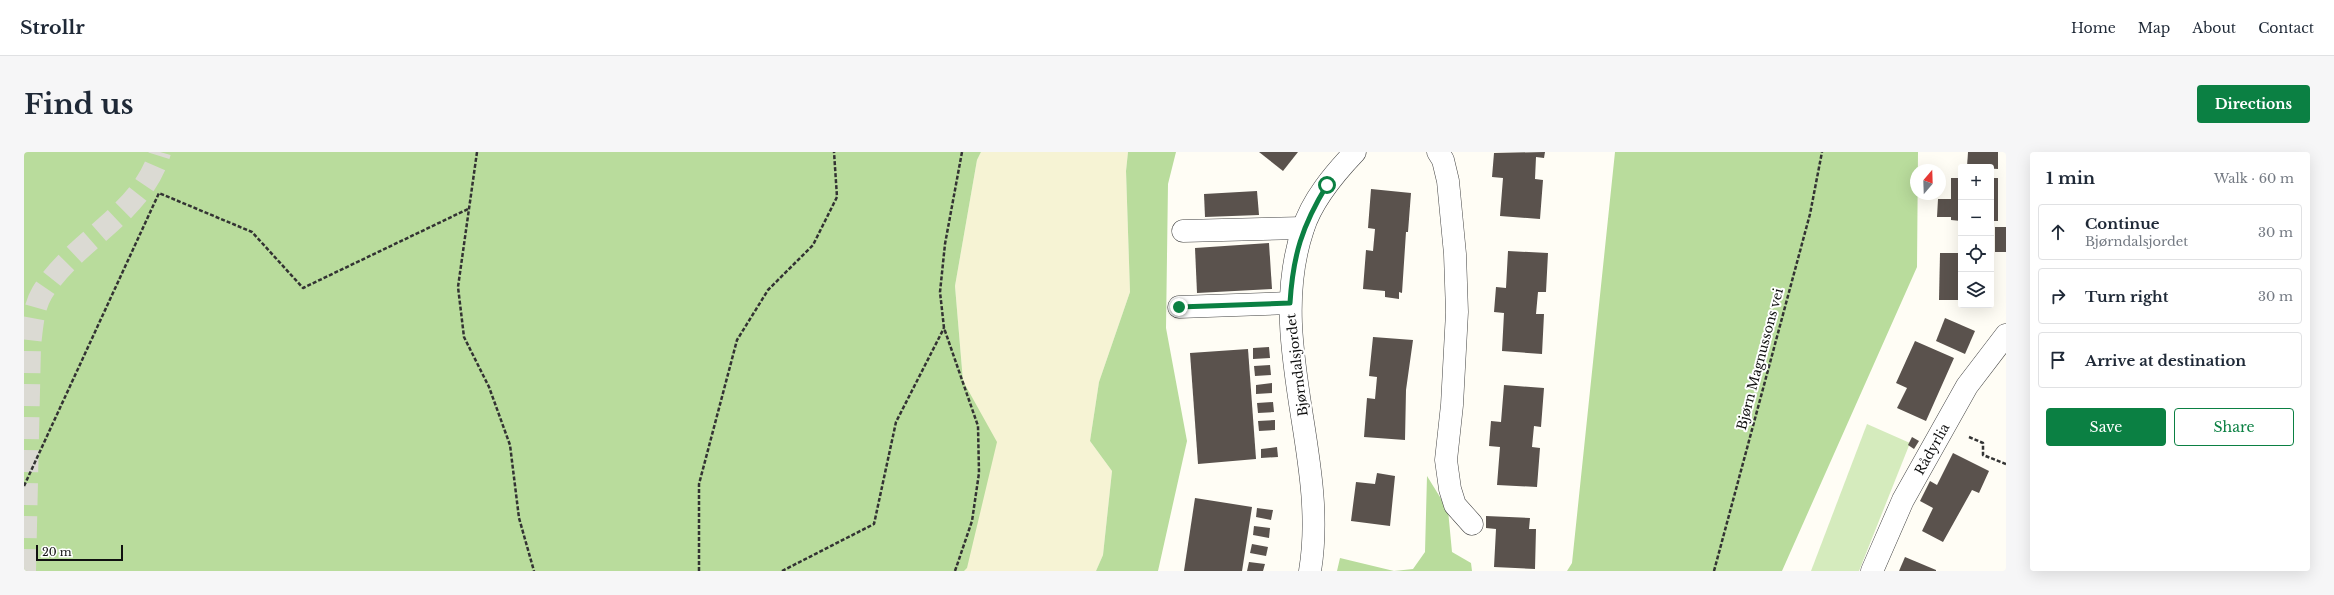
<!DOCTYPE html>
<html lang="en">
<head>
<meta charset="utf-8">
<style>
  body { margin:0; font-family:"Libre Baskerville",serif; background:#f6f6f7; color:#1f2937 }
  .controls { position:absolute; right:12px; top:12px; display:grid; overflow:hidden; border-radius:4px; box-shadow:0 4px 16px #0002 }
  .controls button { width:36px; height:36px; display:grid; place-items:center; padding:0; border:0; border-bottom:1px solid #e0e1e3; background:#fff; color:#1f2937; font:20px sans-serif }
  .compass { position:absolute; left:1886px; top:12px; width:36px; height:36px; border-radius:50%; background:#fff; box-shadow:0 4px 16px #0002; rotate:19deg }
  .scale { position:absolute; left:12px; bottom:10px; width:87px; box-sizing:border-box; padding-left:4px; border:2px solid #111; border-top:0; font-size:11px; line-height:14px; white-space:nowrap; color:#111; -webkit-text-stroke:3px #fff; paint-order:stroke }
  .stop { position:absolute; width:12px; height:12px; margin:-9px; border:3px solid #0b8043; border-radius:50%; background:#fff }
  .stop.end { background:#0b8043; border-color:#fff; box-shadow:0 1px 4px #0008 }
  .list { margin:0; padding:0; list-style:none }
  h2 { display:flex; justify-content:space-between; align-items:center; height:52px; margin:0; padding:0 16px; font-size:17px }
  h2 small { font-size:13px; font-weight:400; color:#747a83 }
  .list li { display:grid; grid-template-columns:26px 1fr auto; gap:12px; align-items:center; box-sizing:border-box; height:56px; margin:0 8px 8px; padding:0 8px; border:1px solid #e0e1e3; border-radius:4px }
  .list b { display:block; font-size:15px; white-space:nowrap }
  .list p { margin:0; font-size:13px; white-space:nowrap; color:#747a83 }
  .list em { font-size:13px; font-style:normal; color:#747a83 }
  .actions { display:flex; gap:8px; padding:12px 16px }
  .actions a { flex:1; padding:9px 0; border:1px solid #0b8043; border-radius:4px; text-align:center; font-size:14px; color:#0b8043 }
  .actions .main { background:#0b8043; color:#fff }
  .icon { flex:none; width:22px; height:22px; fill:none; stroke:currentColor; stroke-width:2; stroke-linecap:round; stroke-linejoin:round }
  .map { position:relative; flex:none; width:1982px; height:419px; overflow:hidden; border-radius:4px }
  header { display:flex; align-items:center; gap:24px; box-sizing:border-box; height:56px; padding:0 20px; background:#fff; border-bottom:1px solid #e0e1e3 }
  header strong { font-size:19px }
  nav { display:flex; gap:22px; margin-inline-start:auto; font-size:14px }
  .intro { display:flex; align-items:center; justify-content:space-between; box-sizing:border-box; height:96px; padding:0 24px }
  h1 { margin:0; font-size:28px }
  .button { padding:10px 18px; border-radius:4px; background:#0b8043; color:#fff; font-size:14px; font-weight:700 }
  main { display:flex; gap:24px; padding:0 24px }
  aside { flex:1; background:#fff; border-radius:4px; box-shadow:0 4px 16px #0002 }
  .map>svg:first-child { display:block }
</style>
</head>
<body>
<header>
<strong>Strollr</strong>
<nav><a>Home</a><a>Map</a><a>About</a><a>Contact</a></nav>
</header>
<div class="intro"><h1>Find us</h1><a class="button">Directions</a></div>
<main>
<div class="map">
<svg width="1982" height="419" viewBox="0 0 1982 419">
  <rect width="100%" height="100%" fill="#fffdf5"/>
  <!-- farmland -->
  <path fill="#f6f3d4" d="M 957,0 L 1104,0 L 1102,19 L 1106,140 L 1075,230 L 1066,289 L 1088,319 L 1079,403 L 1072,419 L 940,419 L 943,416 L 939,229 L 931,134 L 953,8 Z"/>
  <!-- green -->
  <path fill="#d5ebbd" d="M 1843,272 L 1886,291 L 1835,419 L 1787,419 Z"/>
  <!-- forest -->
  <g fill="#b9dc9c">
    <path d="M 0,0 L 957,0 L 953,8 L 931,134 L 939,229 L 973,290 L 943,416 L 940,419 L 0,419 Z"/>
    <path d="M 1104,0 L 1152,0 L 1144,32 L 1142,176 L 1163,289 L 1134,419 L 1072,419 L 1079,403 L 1088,319 L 1066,289 L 1075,230 L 1106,140 L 1102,19 Z"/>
    <path d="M 1591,0 L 1894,0 L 1893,115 L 1758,419 L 1543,419 L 1548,411 Z"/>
    <path d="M 1403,324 L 1424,358 L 1428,400 L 1447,411 L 1448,419 L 1313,419 L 1316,406 L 1370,419 L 1389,417 L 1401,400 Z"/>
  </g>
  <!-- building -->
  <g fill="#5a524d">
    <path d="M 1235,0 L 1274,0 L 1259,19 Z"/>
    <path d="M 1521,0 L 1520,6 L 1512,5 L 1511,27 L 1519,28 L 1516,67 L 1476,64 L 1479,26 L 1468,25 L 1470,1 Z"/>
    <path d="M 1944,0 L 1974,0 L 1974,17 L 1943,15 Z"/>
    <path d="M 1927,26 L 1937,26 L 1937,69 L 1927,68 L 1927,65 L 1913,65 L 1914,47 L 1927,47 Z"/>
    <rect x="1967" y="26" width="7" height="43"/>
    <path d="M 1347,37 L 1387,41 L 1384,80 L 1382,80 L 1378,141 L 1375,140 L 1375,147 L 1361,145 L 1361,139 L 1339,137 L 1342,98 L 1349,99 L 1351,77 L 1344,76 Z"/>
    <path d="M 1233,39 L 1235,63 L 1181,65 L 1180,42 Z"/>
    <rect x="1971" y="75" width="11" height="25"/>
    <path d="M 1245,91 L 1248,137 L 1173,141 L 1171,96 Z"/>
    <path d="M 1484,99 L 1524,101 L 1522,140 L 1514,140 L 1512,162 L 1520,162 L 1518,202 L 1478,199 L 1480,161 L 1470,160 L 1472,135 L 1482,136 Z"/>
    <path d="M 1916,101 L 1937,101 L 1937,148 L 1915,148 Z"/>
    <path d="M 1921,166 L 1951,179 L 1941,202 L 1912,189 Z"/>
    <path d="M 1349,185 L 1389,188 L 1382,238 L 1381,288 L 1340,285 L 1343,246 L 1351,247 L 1353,225 L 1345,224 Z"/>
    <path d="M 1891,189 L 1930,206 L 1902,269 L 1873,256 L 1883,236 L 1872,231 Z"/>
    <path d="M 1245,195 L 1246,206 L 1229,207 L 1229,196 Z"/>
    <path d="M 1224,197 L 1232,307 L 1174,312 L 1166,201 Z"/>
    <path d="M 1246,213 L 1247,223 L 1231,224 L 1230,214 Z"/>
    <path d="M 1248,231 L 1248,241 L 1232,242 L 1232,233 Z"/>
    <path d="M 1480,233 L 1520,236 L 1517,275 L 1510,274 L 1508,295 L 1516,296 L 1513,335 L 1473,333 L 1476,295 L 1465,294 L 1467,269 L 1477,270 Z"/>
    <path d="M 1249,250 L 1250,260 L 1234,261 L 1233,251 Z"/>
    <path d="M 1251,268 L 1251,278 L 1235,279 L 1234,269 Z"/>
    <path d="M 1888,285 L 1895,289 L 1890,297 L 1884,293 Z"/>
    <path d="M 1253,295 L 1254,305 L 1237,306 L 1237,297 Z"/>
    <path d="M 1929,301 L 1965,319 L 1955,341 L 1948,338 L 1919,390 L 1898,379 L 1909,356 L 1896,349 L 1906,329 L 1913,333 Z"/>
    <path d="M 1353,321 L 1371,324 L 1366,374 L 1327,369 L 1332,330 L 1351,332 Z"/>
    <path d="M 1171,346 L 1228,355 L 1218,419 L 1160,419 Z"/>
    <path d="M 1233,356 L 1249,358 L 1247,368 L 1232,365 Z"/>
    <path d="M 1462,364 L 1506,366 L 1505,377 L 1512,377 L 1511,417 L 1470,415 L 1472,377 L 1462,376 Z"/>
    <path d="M 1230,374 L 1246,376 L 1245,386 L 1229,383 Z"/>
    <path d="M 1228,392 L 1244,395 L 1242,404 L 1226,401 Z"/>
    <path d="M 1881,405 L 1912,418 L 1912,419 L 1875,419 Z"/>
    <path d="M 1225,410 L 1241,412 L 1239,419 L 1223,419 Z"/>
  </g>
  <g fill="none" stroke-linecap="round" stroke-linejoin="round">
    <!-- minor-tunnel -->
    <path stroke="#dbdad3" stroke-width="22" stroke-dasharray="22 11" stroke-linecap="butt" d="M 1,419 L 6,194 C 8,177 9,156 18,141 C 50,88 119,62 136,0"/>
    <!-- minor casing -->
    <g stroke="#444" stroke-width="23">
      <g id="minor">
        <path d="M 1414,0 L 1419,8 L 1424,29 L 1431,102 L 1433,160 L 1428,253 L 1422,308 L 1426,337 L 1431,353 L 1448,372"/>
        <path d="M 1159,79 L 1279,76"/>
        <path d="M 1155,155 L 1266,151"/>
        <path d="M 1286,419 C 1305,305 1241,190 1279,77 C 1288,48 1310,22 1331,0"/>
        <path id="s1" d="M 1848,419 L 1879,348 L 1943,234 L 1982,183"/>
      </g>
    </g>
    <!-- path -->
    <g stroke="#333" stroke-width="2.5" stroke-dasharray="4 2" stroke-linecap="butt">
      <path d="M 453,0 L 434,135 L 440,185 L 465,235 L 486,293 L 495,366 L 510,419"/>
      <path d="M 1945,285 L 1959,291 L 1959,303 L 1982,312"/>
      <path d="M 0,334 L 135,41 L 228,80 L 279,136 L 444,57"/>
      <path d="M 675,419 L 675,332 L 713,188 L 744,138 L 789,93 L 813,45 L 810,0"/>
      <path d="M 758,419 L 850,372 L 872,270 L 920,176"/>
      <path d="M 931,419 L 948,369 L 955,321 L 954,274 L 920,176 L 916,140 L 921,92 L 938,0"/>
      <path d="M 1690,419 L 1786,62 L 1798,0"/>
    </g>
    <!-- minor -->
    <use href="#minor" stroke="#fff" stroke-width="22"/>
  </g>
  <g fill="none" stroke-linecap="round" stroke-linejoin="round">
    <!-- route -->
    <path stroke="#0b8043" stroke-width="5" d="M 1155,155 L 1266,151 C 1269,103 1278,74 1303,33"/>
  </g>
  <g text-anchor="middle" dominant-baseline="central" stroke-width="4" stroke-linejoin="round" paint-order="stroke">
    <!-- street labels -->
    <g font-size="13" fill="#111" stroke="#fff">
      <text transform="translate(1736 207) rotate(-75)">Bjørn Magnussons vei</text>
      <text transform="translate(1273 213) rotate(-97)">Bjørndalsjordet</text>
      <text stroke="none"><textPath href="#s1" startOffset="136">Rådyrlia</textPath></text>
    </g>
  </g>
</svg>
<div class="controls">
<button>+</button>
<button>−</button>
<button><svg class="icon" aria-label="locate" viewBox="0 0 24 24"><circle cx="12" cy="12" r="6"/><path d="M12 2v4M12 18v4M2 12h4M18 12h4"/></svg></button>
<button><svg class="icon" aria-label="layers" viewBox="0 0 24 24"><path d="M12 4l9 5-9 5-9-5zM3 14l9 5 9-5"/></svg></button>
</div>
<svg class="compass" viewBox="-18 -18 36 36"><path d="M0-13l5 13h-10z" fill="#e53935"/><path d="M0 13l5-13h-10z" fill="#747a83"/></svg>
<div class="scale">20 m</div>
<div class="stop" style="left:1303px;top:33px"></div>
<div class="stop end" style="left:1155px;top:155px"></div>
</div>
<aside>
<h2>1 min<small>Walk · 60 m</small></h2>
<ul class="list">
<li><svg class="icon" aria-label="ahead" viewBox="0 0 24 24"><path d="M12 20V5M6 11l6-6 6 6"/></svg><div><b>Continue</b><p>Bjørndalsjordet</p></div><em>30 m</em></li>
<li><svg class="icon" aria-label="right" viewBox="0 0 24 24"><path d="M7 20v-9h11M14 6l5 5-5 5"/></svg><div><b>Turn right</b></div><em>30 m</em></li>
<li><svg class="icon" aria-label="arrive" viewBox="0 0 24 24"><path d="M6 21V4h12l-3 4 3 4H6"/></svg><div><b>Arrive at destination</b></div></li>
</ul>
<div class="actions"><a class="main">Save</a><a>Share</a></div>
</aside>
</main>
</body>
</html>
